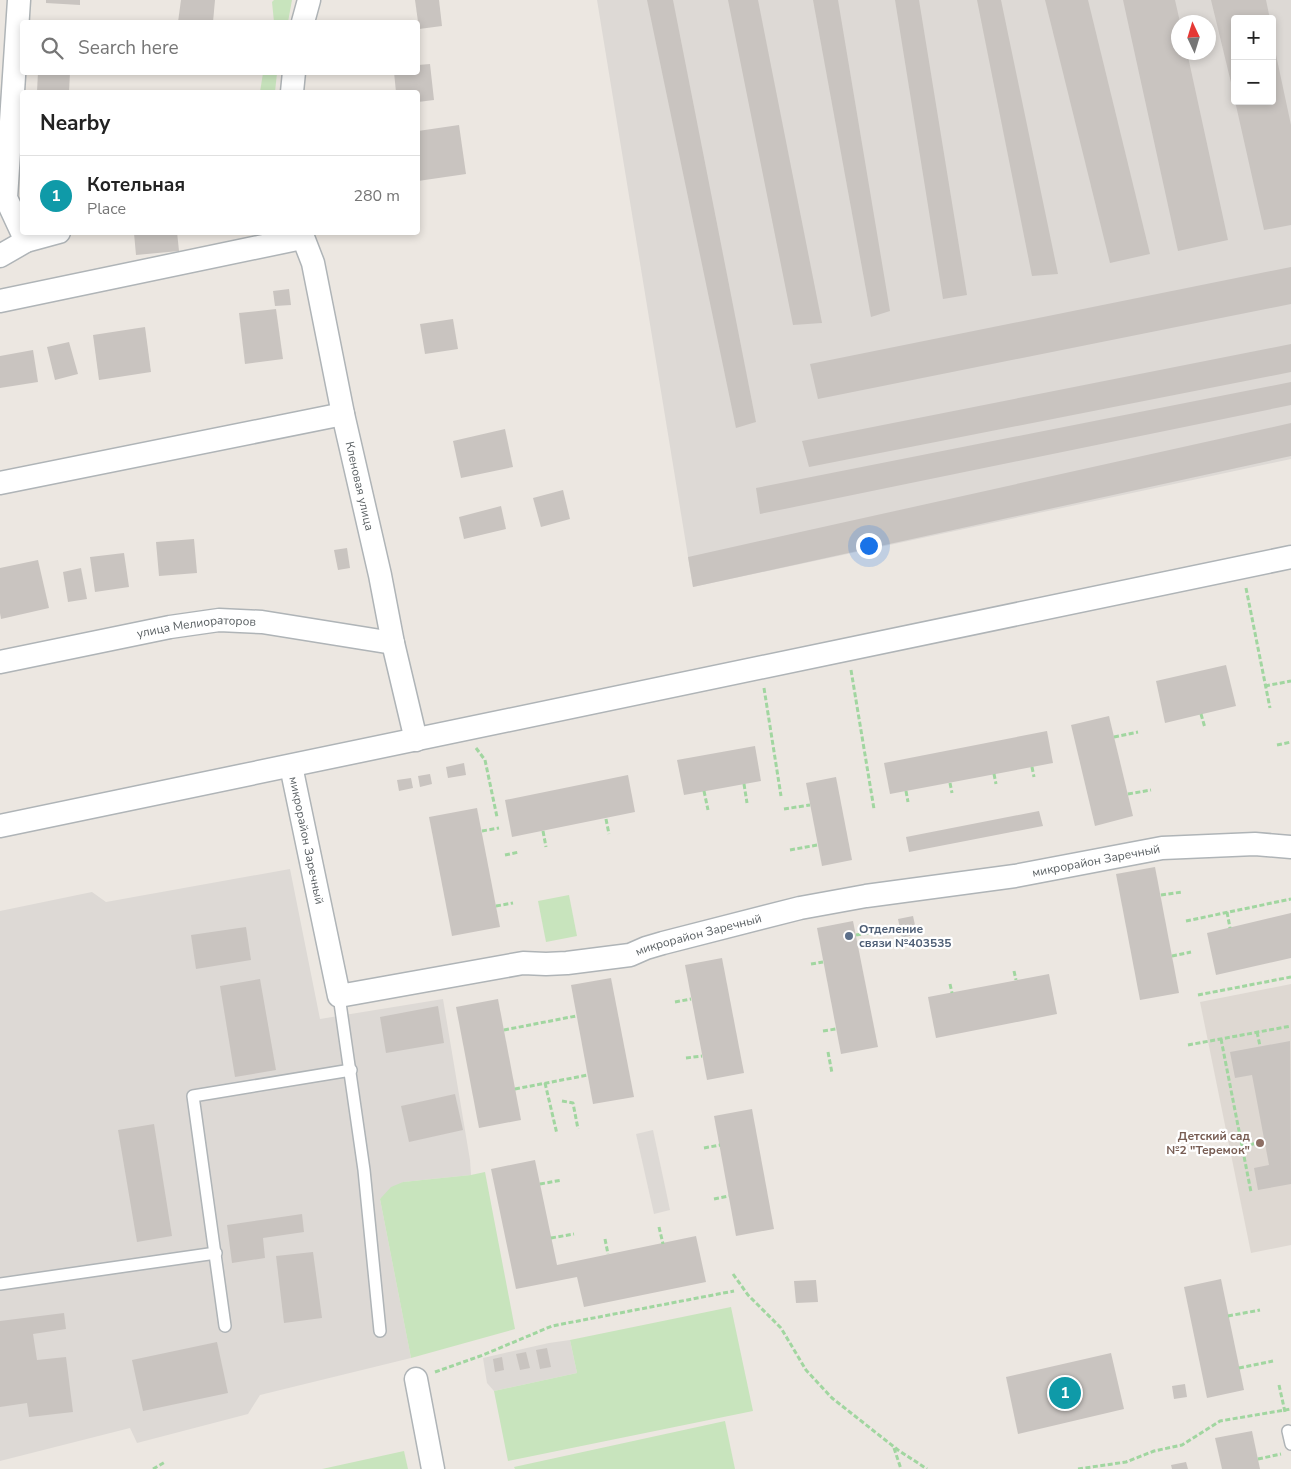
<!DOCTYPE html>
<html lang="en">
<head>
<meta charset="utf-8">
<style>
  body { margin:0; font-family:"Nunito Sans",sans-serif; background:#f2f2f2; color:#222 }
  .controls { position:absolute; right:15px; top:15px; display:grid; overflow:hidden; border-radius:5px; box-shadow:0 2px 8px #0003 }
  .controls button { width:45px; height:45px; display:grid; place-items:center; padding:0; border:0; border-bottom:1px solid #e0e0e0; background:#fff; color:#222; font:25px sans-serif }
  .compass { position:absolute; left:1171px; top:15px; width:45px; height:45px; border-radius:50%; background:#fff; box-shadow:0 2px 8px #0003; rotate:356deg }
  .you { position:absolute; left:868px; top:545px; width:18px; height:18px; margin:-12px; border:4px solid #fff; border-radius:50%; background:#1a73e8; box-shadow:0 0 0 8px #1a73e833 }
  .badge { display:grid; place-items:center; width:32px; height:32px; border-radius:50%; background:#e72c51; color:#fff; font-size:16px; font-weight:700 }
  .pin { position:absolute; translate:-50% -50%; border:2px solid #fff; box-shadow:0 1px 5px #0006 }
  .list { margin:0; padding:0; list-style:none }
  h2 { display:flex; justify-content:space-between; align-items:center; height:65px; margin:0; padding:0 20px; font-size:21px }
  h2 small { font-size:16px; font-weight:400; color:#767676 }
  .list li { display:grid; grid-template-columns:32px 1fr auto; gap:15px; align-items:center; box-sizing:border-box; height:80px; padding:0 20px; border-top:1px solid #e0e0e0 }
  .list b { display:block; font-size:19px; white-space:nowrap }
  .list p { margin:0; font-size:16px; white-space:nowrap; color:#767676 }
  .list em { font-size:16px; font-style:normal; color:#767676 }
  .icon { flex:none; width:28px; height:28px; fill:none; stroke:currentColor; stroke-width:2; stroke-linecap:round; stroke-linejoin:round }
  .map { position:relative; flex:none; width:1291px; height:1469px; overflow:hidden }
  .search { position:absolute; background:#fff; box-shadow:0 2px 8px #0003; left:20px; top:20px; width:400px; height:55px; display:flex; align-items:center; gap:12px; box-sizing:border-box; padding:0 18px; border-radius:5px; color:#767676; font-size:19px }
  .panel { position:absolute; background:#fff; box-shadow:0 2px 8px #0003; left:20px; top:90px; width:400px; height:145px; border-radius:5px }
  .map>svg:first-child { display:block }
</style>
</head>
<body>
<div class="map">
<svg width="1291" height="1469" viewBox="0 0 1291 1469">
  <rect width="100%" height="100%" fill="#ece7e1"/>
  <!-- industrial -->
  <g fill="#ddd9d5" fill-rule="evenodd">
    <path d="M 597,0 L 1291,0 L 1291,459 L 693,587 ZM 1235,19 L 1272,19 L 1272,101 L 1235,101 ZM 1178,22 L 1208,22 L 1208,52 L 1178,52 Z"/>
    <path d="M 290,869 L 320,1019 L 443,999 L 470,1160 L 471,1175 L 403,1182 L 380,1199 L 411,1358 L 260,1395 L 248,1414 L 137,1443 L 130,1428 L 0,1461 L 0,911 L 92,892 L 106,902 Z"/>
    <path d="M 653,1130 L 670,1210 L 654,1214 L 636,1134 Z"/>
    <path d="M 570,1340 L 577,1373 L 494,1391 L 487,1383 L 483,1358 L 549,1343 Z"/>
  </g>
  <!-- education -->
  <path fill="#ded8d2" d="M 1291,984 L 1291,1245 L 1251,1253 L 1200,1002 Z"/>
  <!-- green -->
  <g fill="#c8e4bd">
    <path d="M 274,0 L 292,0 L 288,22 L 274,22 L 272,2 Z"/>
    <path d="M 263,73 L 277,73 L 275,92 L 260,92 Z"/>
    <path d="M 569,895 L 577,936 L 546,942 L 538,901 Z"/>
    <path d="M 485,1172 L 515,1329 L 411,1358 L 380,1199 L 391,1187 L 403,1182 L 471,1175 Z"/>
    <path d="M 731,1307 L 753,1411 L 508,1461 L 494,1391 L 577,1373 L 570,1340 Z"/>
    <path d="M 725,1421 L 735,1469 L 515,1469 L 514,1467 Z"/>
    <path d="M 404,1451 L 408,1469 L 322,1469 Z"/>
  </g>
  <!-- building -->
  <g fill="#c9c4c0">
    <path d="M 46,0 L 80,0 L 80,5 L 46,3 Z"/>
    <path d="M 181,0 L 215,0 L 213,22 L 178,22 Z"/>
    <path d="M 415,0 L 439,0 L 442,26 L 419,29 Z"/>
    <path d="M 647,0 L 673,0 L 756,422 L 736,428 Z"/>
    <path d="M 728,0 L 758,0 L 822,323 L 793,325 Z"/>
    <path d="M 813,0 L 838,0 L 890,311 L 871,317 Z"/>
    <path d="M 895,0 L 919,0 L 967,295 L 943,299 Z"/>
    <path d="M 977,0 L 1001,0 L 1058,274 L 1032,276 Z"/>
    <path d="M 1045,0 L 1088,0 L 1150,254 L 1110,263 Z"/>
    <path d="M 1123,0 L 1175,0 L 1180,22 L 1178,22 L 1178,52 L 1187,52 L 1228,240 L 1178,251 Z"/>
    <path d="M 1211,0 L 1266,0 L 1270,19 L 1235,19 L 1235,99 Z"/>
    <path d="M 1272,36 L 1291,125 L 1291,225 L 1264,230 L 1235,101 L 1272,101 Z"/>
    <path d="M 430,64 L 434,100 L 418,102 L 418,92 L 396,92 L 394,72 L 418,72 L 418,65 Z"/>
    <path d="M 38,72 L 70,72 L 69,92 L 37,92 Z"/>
    <path d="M 459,125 L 466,174 L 418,181 L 418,131 Z"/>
    <path d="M 177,232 L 179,251 L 136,255 L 134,233 Z"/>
    <path d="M 1291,267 L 1291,304 L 818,399 L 810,364 Z"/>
    <path d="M 289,289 L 291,305 L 275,306 L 273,291 Z"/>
    <path d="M 276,309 L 283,359 L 245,364 L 239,313 Z"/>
    <path d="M 453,319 L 458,349 L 425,354 L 420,324 Z"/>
    <path d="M 145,327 L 151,372 L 99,380 L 93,335 Z"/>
    <path d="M 69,342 L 78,374 L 55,380 L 47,347 Z"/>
    <path d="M 1291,344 L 1291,372 L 809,467 L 802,441 Z"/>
    <path d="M 33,350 L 38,382 L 0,388 L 0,356 Z"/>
    <path d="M 1291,382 L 1291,405 L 760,514 L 756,488 Z"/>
    <path d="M 1291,423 L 1291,456 L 693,587 L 688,557 Z"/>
    <path d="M 505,429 L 513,467 L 461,478 L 453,441 Z"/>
    <path d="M 563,490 L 570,519 L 541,527 L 533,498 Z"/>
    <path d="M 501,506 L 506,529 L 464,539 L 459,517 Z"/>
    <path d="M 194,539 L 197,573 L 159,576 L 156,542 Z"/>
    <path d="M 347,548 L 350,568 L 338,570 L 334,550 Z"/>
    <path d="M 124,553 L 129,587 L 95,592 L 90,557 Z"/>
    <path d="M 38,560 L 49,608 L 1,619 L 0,613 L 0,568 Z"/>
    <path d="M 81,568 L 87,599 L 68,602 L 63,572 Z"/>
    <path d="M 1226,665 L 1236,706 L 1165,723 L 1156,681 Z"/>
    <path d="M 1109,716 L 1133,816 L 1095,826 L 1071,725 Z"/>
    <path d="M 1047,731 L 1053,763 L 890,794 L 884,763 Z"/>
    <path d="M 755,746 L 761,781 L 684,795 L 677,760 Z"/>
    <path d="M 464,763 L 466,775 L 448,778 L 446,767 Z"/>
    <path d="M 430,774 L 432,784 L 420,787 L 418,776 Z"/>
    <path d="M 628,775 L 635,812 L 512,837 L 505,800 Z"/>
    <path d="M 836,777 L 852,860 L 822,866 L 806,783 Z"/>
    <path d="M 411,778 L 413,788 L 399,791 L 397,780 Z"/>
    <path d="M 477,808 L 500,927 L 452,936 L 429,817 Z"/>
    <path d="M 1039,811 L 1043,826 L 909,852 L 906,837 Z"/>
    <path d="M 1155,867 L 1179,993 L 1140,1000 L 1116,874 Z"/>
    <path d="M 1291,913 L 1291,958 L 1216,975 L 1207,933 Z"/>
    <path d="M 913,916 L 917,934 L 902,938 L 898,919 Z"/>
    <path d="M 853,921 L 878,1047 L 841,1054 L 817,928 Z"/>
    <path d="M 246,927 L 251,960 L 196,969 L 191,935 Z"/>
    <path d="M 722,958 L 744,1073 L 707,1080 L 685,965 Z"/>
    <path d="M 1049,974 L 1057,1014 L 936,1038 L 928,997 Z"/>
    <path d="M 611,978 L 634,1097 L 593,1104 L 571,985 Z"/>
    <path d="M 260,979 L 276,1070 L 235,1077 L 220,986 Z"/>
    <path d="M 498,999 L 521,1120 L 479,1128 L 456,1007 Z"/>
    <path d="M 438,1006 L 444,1043 L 386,1053 L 380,1017 Z"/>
    <path d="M 1290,1041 L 1291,1184 L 1258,1190 L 1254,1168 L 1269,1165 L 1252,1075 L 1235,1078 L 1230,1052 Z"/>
    <path d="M 455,1094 L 463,1130 L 409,1142 L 401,1106 Z"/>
    <path d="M 752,1109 L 774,1229 L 736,1236 L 714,1116 Z"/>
    <path d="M 154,1124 L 172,1236 L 137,1242 L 118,1130 Z"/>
    <path d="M 535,1160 L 557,1265 L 696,1236 L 706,1282 L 584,1307 L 577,1277 L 516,1289 L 491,1169 Z"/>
    <path d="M 302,1214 L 304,1232 L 263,1238 L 265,1258 L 232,1263 L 227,1225 Z"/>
    <path d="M 313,1252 L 322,1318 L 284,1323 L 276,1256 Z"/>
    <path d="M 1221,1279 L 1244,1390 L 1207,1398 L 1184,1287 Z"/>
    <path d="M 816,1280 L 818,1302 L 796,1303 L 794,1281 Z"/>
    <path d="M 64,1313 L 66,1329 L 33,1334 L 37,1360 L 66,1357 L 73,1412 L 29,1417 L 27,1403 L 0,1407 L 0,1321 Z"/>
    <path d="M 217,1342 L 228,1393 L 143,1411 L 132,1360 Z"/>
    <path d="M 547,1348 L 551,1367 L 540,1369 L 536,1350 Z"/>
    <path d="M 526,1352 L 530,1368 L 520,1370 L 516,1354 Z"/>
    <path d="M 1111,1353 L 1124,1409 L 1018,1434 L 1006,1377 Z"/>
    <path d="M 502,1357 L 504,1370 L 495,1372 L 493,1359 Z"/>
    <path d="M 1185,1384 L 1187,1397 L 1174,1399 L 1172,1386 Z"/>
    <path d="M 1252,1431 L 1260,1469 L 1222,1469 L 1215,1438 Z"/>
    <path d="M 1186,1462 L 1188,1469 L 1172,1469 L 1171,1465 Z"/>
  </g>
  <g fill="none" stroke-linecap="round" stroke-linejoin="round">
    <!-- lane casing -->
    <g stroke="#afb4b7" stroke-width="14">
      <g id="lane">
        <path d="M 339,996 L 364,1170 L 380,1331"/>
        <path d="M 0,1284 L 216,1253"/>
        <path d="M 225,1326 L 193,1096 L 351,1070"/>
        <path d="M 1288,1431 L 1291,1444"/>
      </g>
    </g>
    <!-- street casing -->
    <g stroke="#afb4b7" stroke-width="25">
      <g id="street">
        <path d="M 19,0 L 6,198 L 26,241"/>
        <path d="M 303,22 L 309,0"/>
        <path d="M 292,92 L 294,72"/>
        <path id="s1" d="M 301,232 L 313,263 L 343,414 L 380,575 L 393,643 L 416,740"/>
        <path d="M 0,256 L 26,241 L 59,232"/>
        <path d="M 0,301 L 302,238"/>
        <path d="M 0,483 L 343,414"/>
        <path id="s2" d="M 0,662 L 170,627 L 219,620 L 262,622 L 393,643"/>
        <path id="s3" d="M 291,766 L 339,996 L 523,963 L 546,964 L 567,963 L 630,955 L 646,948 L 663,943 L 800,908 L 866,896 L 1015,876 L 1162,848 L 1255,844 L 1291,847"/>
        <path d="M 0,826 L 1291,557"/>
        <path d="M 416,1379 L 433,1469"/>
      </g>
    </g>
    <!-- path -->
    <g stroke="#a1d6a0" stroke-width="3" stroke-dasharray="5 2.5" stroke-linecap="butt">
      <path d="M 1246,588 L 1270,708"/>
      <path d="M 851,670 L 874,809"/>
      <path d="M 1265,686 L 1291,681"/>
      <path d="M 764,688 L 781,796"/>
      <path d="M 1201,714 L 1205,728"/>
      <path d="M 1114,737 L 1138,732"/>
      <path d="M 1277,745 L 1291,742"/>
      <path d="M 476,748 L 485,760 L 497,817"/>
      <path d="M 1032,767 L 1034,777"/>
      <path d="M 994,774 L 996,784"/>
      <path d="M 950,783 L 952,793"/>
      <path d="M 744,784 L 747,803"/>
      <path d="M 704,791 L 708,810"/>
      <path d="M 906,791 L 908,802"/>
      <path d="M 1128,794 L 1151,790"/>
      <path d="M 784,809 L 810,805"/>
      <path d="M 606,819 L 609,834"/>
      <path d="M 482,831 L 499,828"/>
      <path d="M 543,831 L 546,847"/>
      <path d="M 790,850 L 817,845"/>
      <path d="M 505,855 L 519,852"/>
      <path d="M 1161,895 L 1182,892"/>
      <path d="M 496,906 L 513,903"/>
      <path d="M 1227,912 L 1230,928"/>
      <path d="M 1186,921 L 1291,899"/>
      <path d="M 856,935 L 874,932"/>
      <path d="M 1172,956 L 1191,952"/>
      <path d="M 811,964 L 823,962"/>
      <path d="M 1014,971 L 1016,980"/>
      <path d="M 950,984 L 952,993"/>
      <path d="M 1198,995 L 1291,977"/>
      <path d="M 675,1002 L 691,999"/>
      <path d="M 504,1030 L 576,1016"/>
      <path d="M 823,1031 L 836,1029"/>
      <path d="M 1257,1032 L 1260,1046"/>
      <path d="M 1221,1039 L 1251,1192"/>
      <path d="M 1188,1045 L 1291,1026"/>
      <path d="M 828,1052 L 832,1073"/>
      <path d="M 686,1058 L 702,1056"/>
      <path d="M 545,1083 L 557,1134"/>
      <path d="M 515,1089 L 588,1075"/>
      <path d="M 562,1101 L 573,1103 L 578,1129"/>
      <path d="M 1242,1146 L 1264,1142"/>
      <path d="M 704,1148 L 720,1145"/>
      <path d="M 540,1184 L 562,1180"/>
      <path d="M 714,1199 L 729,1196"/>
      <path d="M 659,1227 L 663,1244"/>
      <path d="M 551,1238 L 574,1234"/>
      <path d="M 605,1239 L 608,1254"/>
      <path d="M 733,1274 L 748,1295 L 781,1328 L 806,1370 L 832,1398 L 898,1450 L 927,1469"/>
      <path d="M 1228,1316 L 1260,1310"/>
      <path d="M 1239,1368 L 1273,1361"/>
      <path d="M 435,1372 L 483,1355 L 552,1326 L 734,1291"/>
      <path d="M 1279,1385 L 1285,1412"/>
      <path d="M 894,1448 L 901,1469"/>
      <path d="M 1258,1459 L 1281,1454"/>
      <path d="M 153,1469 L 165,1462"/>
      <path d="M 1078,1469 L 1126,1462 L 1154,1451 L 1182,1445 L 1220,1421 L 1291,1409"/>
    </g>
    <!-- lane -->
    <use href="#lane" stroke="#fff" stroke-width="11"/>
    <!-- street -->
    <use href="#street" stroke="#fff" stroke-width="22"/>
  </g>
  <!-- markers -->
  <circle fill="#5c6f8a" stroke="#fff" stroke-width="2" cx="849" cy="936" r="5"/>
  <circle fill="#8d6e63" stroke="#fff" stroke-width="2" cx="1260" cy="1143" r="5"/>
  <g text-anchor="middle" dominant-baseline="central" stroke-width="4.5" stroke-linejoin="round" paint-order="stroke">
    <!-- street labels -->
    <g font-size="12" fill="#595f62" stroke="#fff">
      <text stroke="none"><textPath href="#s1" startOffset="261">Кленовая улица</textPath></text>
      <text stroke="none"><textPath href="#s2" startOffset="200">улица Мелиораторов</textPath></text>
      <text stroke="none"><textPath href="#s3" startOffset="76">микрорайон Заречный</textPath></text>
      <text stroke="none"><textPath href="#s3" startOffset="1006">микрорайон Заречный</textPath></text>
      <text stroke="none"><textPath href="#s3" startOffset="601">микрорайон Заречный</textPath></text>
    </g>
    <!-- service labels -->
    <g font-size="12" font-weight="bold" fill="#4e5e75" stroke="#fff" text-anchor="start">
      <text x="859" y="929">Отделение<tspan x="859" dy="14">связи №403535</tspan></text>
    </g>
    <!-- education labels -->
    <g font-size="12" font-weight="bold" fill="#785e54" stroke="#fff" text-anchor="end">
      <text x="1250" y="1136">Детский сад<tspan x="1250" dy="14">№2 "Теремок"</tspan></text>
    </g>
  </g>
</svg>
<div class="controls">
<button>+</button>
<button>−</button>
</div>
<svg class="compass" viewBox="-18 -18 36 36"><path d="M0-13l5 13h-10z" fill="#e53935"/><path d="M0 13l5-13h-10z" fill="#767676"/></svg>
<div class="you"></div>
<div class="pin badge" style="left:1065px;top:1393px;background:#0f9aa8">1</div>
<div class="search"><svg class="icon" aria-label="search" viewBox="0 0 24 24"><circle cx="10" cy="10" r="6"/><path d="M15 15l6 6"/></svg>Search here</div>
<section class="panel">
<h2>Nearby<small></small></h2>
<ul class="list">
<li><span class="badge" style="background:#0f9aa8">1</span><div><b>Котельная</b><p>Place</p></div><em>280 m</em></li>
</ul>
</section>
</div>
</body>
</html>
